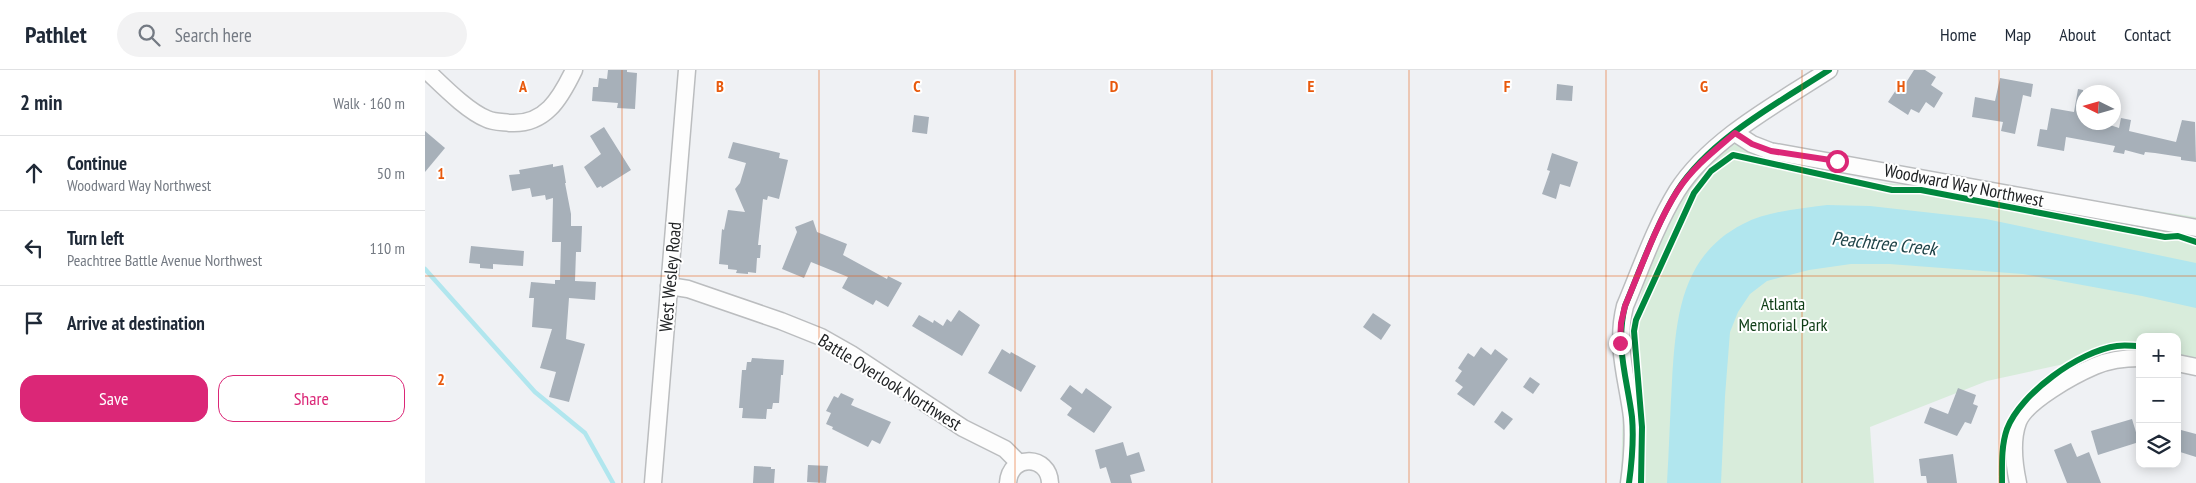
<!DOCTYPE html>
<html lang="en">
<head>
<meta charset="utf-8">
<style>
  body { margin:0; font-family:"PT Sans Narrow",sans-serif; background:#f2f2f3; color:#1f2937 }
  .controls { position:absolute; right:15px; bottom:15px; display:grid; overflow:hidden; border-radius:10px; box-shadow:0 2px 12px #0003 }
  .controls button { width:45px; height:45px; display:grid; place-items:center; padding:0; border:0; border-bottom:1px solid #e0e1e3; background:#fff; color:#1f2937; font:25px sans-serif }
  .compass { position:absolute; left:1651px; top:15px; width:45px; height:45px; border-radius:50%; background:#fff; box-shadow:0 2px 12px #0003; rotate:275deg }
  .stop { position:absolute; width:15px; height:15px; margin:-11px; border:4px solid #db2777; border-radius:50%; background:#fff }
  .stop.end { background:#db2777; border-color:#fff; box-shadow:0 1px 5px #0008 }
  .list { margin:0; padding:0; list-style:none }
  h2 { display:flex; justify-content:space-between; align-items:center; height:65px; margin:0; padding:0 20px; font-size:21px }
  h2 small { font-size:16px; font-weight:400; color:#747a83 }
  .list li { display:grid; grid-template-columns:32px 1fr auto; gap:15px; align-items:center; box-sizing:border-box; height:75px; padding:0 20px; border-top:1px solid #e0e1e3 }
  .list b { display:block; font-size:19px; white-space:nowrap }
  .list p { margin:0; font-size:16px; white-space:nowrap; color:#747a83 }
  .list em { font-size:16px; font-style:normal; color:#747a83 }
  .actions { display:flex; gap:10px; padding:15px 20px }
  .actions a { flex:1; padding:11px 0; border:1px solid #db2777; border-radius:15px; text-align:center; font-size:18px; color:#db2777 }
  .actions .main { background:#db2777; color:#fff }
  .icon { flex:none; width:28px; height:28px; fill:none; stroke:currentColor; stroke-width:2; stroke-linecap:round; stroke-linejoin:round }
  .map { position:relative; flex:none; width:1771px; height:413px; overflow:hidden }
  header { display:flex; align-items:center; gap:30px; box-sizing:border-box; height:70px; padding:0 25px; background:#fff; border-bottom:1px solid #e0e1e3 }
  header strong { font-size:24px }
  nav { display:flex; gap:28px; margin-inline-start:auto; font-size:18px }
  .search { width:350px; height:45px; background:#f2f2f3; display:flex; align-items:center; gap:12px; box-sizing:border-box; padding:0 18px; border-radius:28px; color:#747a83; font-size:19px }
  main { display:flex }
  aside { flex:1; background:#fff }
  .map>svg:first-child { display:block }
</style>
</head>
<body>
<header>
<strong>Pathlet</strong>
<div class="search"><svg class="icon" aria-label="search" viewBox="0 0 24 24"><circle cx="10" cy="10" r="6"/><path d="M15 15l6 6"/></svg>Search here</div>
<nav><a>Home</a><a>Map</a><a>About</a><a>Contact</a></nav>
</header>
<main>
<aside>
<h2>2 min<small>Walk · 160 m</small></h2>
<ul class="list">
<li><svg class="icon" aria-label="ahead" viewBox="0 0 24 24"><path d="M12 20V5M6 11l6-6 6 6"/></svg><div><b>Continue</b><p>Woodward Way Northwest</p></div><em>50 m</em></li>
<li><svg class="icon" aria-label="left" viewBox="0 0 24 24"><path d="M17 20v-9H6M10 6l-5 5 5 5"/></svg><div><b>Turn left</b><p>Peachtree Battle Avenue Northwest</p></div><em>110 m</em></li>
<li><svg class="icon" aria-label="arrive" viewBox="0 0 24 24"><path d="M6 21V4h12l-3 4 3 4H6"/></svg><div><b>Arrive at destination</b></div></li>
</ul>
<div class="actions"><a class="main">Save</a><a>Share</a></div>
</aside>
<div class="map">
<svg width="1771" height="413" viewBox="0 0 1771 413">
  <rect width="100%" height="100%" fill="#eff1f4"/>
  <!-- green -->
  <path fill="#d8ecdb" d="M 1312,72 L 1412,109 L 1655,129 L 1771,147 L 1771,297 L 1752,293 L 1752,267 L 1715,267 L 1715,287 L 1689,283 L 1562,311 L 1445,357 L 1449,413 L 1196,413 L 1199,289 L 1240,132 Z"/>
  <!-- water -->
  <path fill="#b1e6ee" d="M 1402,135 L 1445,136 L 1561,149 L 1771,193 L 1771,238 L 1717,226 L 1598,204 L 1464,194 L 1426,194 L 1384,200 L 1342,211 L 1325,224 L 1313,242 L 1305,262 L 1300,326 L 1296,413 L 1242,413 C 1244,379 1245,345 1247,311 C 1251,249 1255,186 1318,154 C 1343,141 1374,139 1402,135 Z"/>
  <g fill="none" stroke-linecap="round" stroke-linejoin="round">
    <!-- stream -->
    <path stroke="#b1e6ee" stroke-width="4.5" d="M 0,199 L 110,322 L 160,363 L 188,413"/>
  </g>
  <!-- building -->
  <g fill="#a7b0b9">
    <path d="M 183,0 L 202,0 L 202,2 L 212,3 L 210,39 L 192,38 L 193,33 L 167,31 L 168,17 L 173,17 L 174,8 L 182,9 Z"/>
    <path d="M 1489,0 L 1500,0 L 1511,7 L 1506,15 L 1518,23 L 1509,38 L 1501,32 L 1494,43 L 1486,39 L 1483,45 L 1463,32 L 1473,17 L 1477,19 Z"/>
    <path d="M 1575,8 L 1608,14 L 1606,27 L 1598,25 L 1590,64 L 1576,61 L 1578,52 L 1547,47 L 1550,27 L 1570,31 Z"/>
    <path d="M 1132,14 L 1148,16 L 1147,31 L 1131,30 Z"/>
    <path d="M 1653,19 L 1658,20 L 1658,52 L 1676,52 L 1694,58 L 1696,48 L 1706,50 L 1704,61 L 1751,72 L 1757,50 L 1770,52 L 1771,92 L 1756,90 L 1756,87 L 1730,83 L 1720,82 L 1719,85 L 1700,80 L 1699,84 L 1688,82 L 1690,76 L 1641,67 L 1639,81 L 1612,76 L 1615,59 L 1622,60 L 1626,38 L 1649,42 Z"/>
    <path d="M 489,45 L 504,47 L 502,64 L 487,62 Z"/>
    <path d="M 179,57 L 206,100 L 177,118 L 176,116 L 172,118 L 159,97 L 176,84 L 165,66 Z"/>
    <path d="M 0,61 L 20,78 L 0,102 Z"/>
    <path d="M 308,72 L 355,83 L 354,88 L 363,90 L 354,129 L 343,126 L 342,130 L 338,129 L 333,175 L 336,175 L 335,188 L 332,188 L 331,203 L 323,202 L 323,204 L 311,203 L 312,200 L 303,199 L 303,195 L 294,194 L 297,159 L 299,160 L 303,140 L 320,142 L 310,119 L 315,113 L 321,93 L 303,88 Z"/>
    <path d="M 1127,83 L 1153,92 L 1145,117 L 1135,114 L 1131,129 L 1117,124 L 1125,101 L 1122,100 Z"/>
    <path d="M 128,94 L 128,97 L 138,95 L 141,113 L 140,113 L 146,144 L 146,156 L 157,156 L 156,182 L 151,182 L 150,211 L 171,212 L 170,230 L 144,228 L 141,269 L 160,274 L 144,332 L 124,327 L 131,302 L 115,298 L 127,259 L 107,257 L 109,228 L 104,228 L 106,212 L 130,214 L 130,210 L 135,210 L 136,172 L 127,172 L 128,128 L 121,130 L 120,125 L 107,127 L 105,118 L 87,121 L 84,105 L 95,104 L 94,100 Z"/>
    <path d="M 388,150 L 392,162 L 422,174 L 418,185 L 462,209 L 463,206 L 477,213 L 463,237 L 451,230 L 448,235 L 417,218 L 423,207 L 386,192 L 379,208 L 357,199 L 372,162 L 370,157 Z"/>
    <path d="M 46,176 L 99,181 L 98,196 L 68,194 L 68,199 L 55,198 L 55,194 L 44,193 Z"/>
    <path d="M 534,240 L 555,255 L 537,286 L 487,256 L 494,245 L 508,253 L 509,250 L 518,256 L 522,249 L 526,252 Z"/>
    <path d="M 948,243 L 966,255 L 956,270 L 938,257 Z"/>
    <path d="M 1056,277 L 1066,285 L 1070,279 L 1083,289 L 1049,336 L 1032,324 L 1038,317 L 1030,311 L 1037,301 L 1033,298 L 1043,283 L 1049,287 Z"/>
    <path d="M 577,279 L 585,284 L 586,282 L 611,296 L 596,322 L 563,303 Z"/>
    <path d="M 327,288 L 359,290 L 358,305 L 356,305 L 354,333 L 348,333 L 347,339 L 342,339 L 341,349 L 317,348 L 318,338 L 314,338 L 317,300 L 321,300 L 322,292 L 326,292 Z"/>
    <path d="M 1105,307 L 1115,314 L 1108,324 L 1098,317 Z"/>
    <path d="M 645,315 L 657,324 L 661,318 L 687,337 L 669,363 L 642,345 L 647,338 L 635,329 Z"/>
    <path d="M 1533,318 L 1551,325 L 1548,334 L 1553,336 L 1546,354 L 1540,352 L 1532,366 L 1499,353 L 1505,337 L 1523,344 Z"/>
    <path d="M 416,323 L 429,329 L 426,335 L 466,352 L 455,374 L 447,370 L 443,377 L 407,359 L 408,357 L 401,354 L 406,343 L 401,341 L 409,326 L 413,328 Z"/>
    <path d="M 1077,341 L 1088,349 L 1079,360 L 1069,352 Z"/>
    <path d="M 1707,349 L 1714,372 L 1673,385 L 1666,361 Z"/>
    <path d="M 1756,360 L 1771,364 L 1771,387 L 1752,381 Z"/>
    <path d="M 698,372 L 702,386 L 714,382 L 720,401 L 705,405 L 707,413 L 686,413 L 681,397 L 675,399 L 670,380 Z"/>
    <path d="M 1646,373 L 1652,387 L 1664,382 L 1676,413 L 1642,413 L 1629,380 Z"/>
    <path d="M 1528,384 L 1532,413 L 1502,413 L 1501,406 L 1496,406 L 1494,389 Z"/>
    <path d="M 383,395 L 403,396 L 401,413 L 382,412 Z"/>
    <path d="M 329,396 L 346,397 L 346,399 L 350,399 L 349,413 L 328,413 Z"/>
  </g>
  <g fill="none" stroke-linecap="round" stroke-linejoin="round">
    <!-- minor casing -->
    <g stroke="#bbbdbf" stroke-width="19">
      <g id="minor">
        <path d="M 1,0 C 17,15 42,41 62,49 C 68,52 78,52 85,53 C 120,55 135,29 149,0"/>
        <path d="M 1310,63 L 1327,74 L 1345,81 L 1771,158"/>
        <path d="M 244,216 L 263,219 L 356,251 L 396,267 L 426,284 L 538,358 L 580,379 L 594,393"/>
        <path d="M 1752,293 L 1771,297"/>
        <path d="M 228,413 L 262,0"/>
        <path d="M 583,413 C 585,383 624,385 625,413"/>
        <path d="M 1204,413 C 1207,391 1209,369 1207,347 C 1202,308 1190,276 1200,236 C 1216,198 1230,157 1252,121 C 1285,69 1353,33 1404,0"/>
        <path d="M 1593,413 C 1589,394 1586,371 1593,352 C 1601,331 1649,305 1670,296 C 1684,290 1699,288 1715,288"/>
      </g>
    </g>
    <!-- minor -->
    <use href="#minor" stroke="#fdfdfd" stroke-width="16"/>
    <!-- cycleway casing -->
    <g stroke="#fff" stroke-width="9">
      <g id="cycleway">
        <path d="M 1204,413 C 1207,391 1209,369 1207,347 C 1202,308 1190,276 1200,236 C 1216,198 1230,157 1252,121 C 1285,69 1353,33 1404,0"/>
        <path d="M 1216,413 L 1217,357 L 1209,261 L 1211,250 L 1269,123 L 1286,101 L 1308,85 L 1467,120 L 1496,120 L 1740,167 L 1753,166 L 1771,172"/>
        <path d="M 1577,413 C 1577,396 1576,376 1582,359 C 1595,324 1654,281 1692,276 C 1699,275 1707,276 1715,276"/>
      </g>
    </g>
    <!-- cycleway -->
    <use href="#cycleway" stroke="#00873e" stroke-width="6"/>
  </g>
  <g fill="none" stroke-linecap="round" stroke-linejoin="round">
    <!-- route -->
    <path stroke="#db2777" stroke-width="6" d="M 1195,273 L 1196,253 L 1200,236 C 1215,201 1232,152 1253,120 C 1268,97 1289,81 1310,63 L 1327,74 L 1346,81 L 1412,91"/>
  </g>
  <!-- grid -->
  <path fill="none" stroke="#e8590c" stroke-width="1" stroke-opacity="0.55" d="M 197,0 L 197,413M 394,0 L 394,413M 590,0 L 590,413M 787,0 L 787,413M 984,0 L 984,413M 1181,0 L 1181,413M 1377,0 L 1377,413M 1574,0 L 1574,413M 0,206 L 1771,206"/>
  <g text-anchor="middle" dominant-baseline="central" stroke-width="4" stroke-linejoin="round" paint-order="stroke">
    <!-- street labels -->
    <g font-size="18" fill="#212325" stroke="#fff">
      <text transform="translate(1539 115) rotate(11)">Woodward Way Northwest</text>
      <text transform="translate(245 207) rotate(-85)">West Wesley Road</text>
      <text transform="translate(465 312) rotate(32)">Battle Overlook Northwest</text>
    </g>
    <!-- park labels -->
    <g font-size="18" fill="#0f3e16" stroke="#fff">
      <text x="1358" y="233">Atlanta<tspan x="1358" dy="21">Memorial Park</tspan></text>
    </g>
    <!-- water labels -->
    <g font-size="19" font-style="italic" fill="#1f4348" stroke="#fff">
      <text transform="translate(1459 173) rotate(6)">Peachtree Creek</text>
    </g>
  </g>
  <g font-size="16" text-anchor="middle" font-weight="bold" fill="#e8590c" stroke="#fff" stroke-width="4" stroke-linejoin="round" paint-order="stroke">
    <text x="98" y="22">A</text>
    <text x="295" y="22">B</text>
    <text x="492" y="22">C</text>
    <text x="689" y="22">D</text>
    <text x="886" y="22">E</text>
    <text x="1082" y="22">F</text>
    <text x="1279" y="22">G</text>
    <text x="1476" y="22">H</text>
    <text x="16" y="109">1</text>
    <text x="16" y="315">2</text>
  </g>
</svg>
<div class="controls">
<button>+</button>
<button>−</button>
<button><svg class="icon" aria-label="layers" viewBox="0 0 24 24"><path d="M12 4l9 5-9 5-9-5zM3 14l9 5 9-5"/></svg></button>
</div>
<svg class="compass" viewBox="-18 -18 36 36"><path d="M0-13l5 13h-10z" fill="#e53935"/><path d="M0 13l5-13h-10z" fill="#747a83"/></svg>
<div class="stop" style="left:1412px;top:91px"></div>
<div class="stop end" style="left:1195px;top:273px"></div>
</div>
</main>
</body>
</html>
